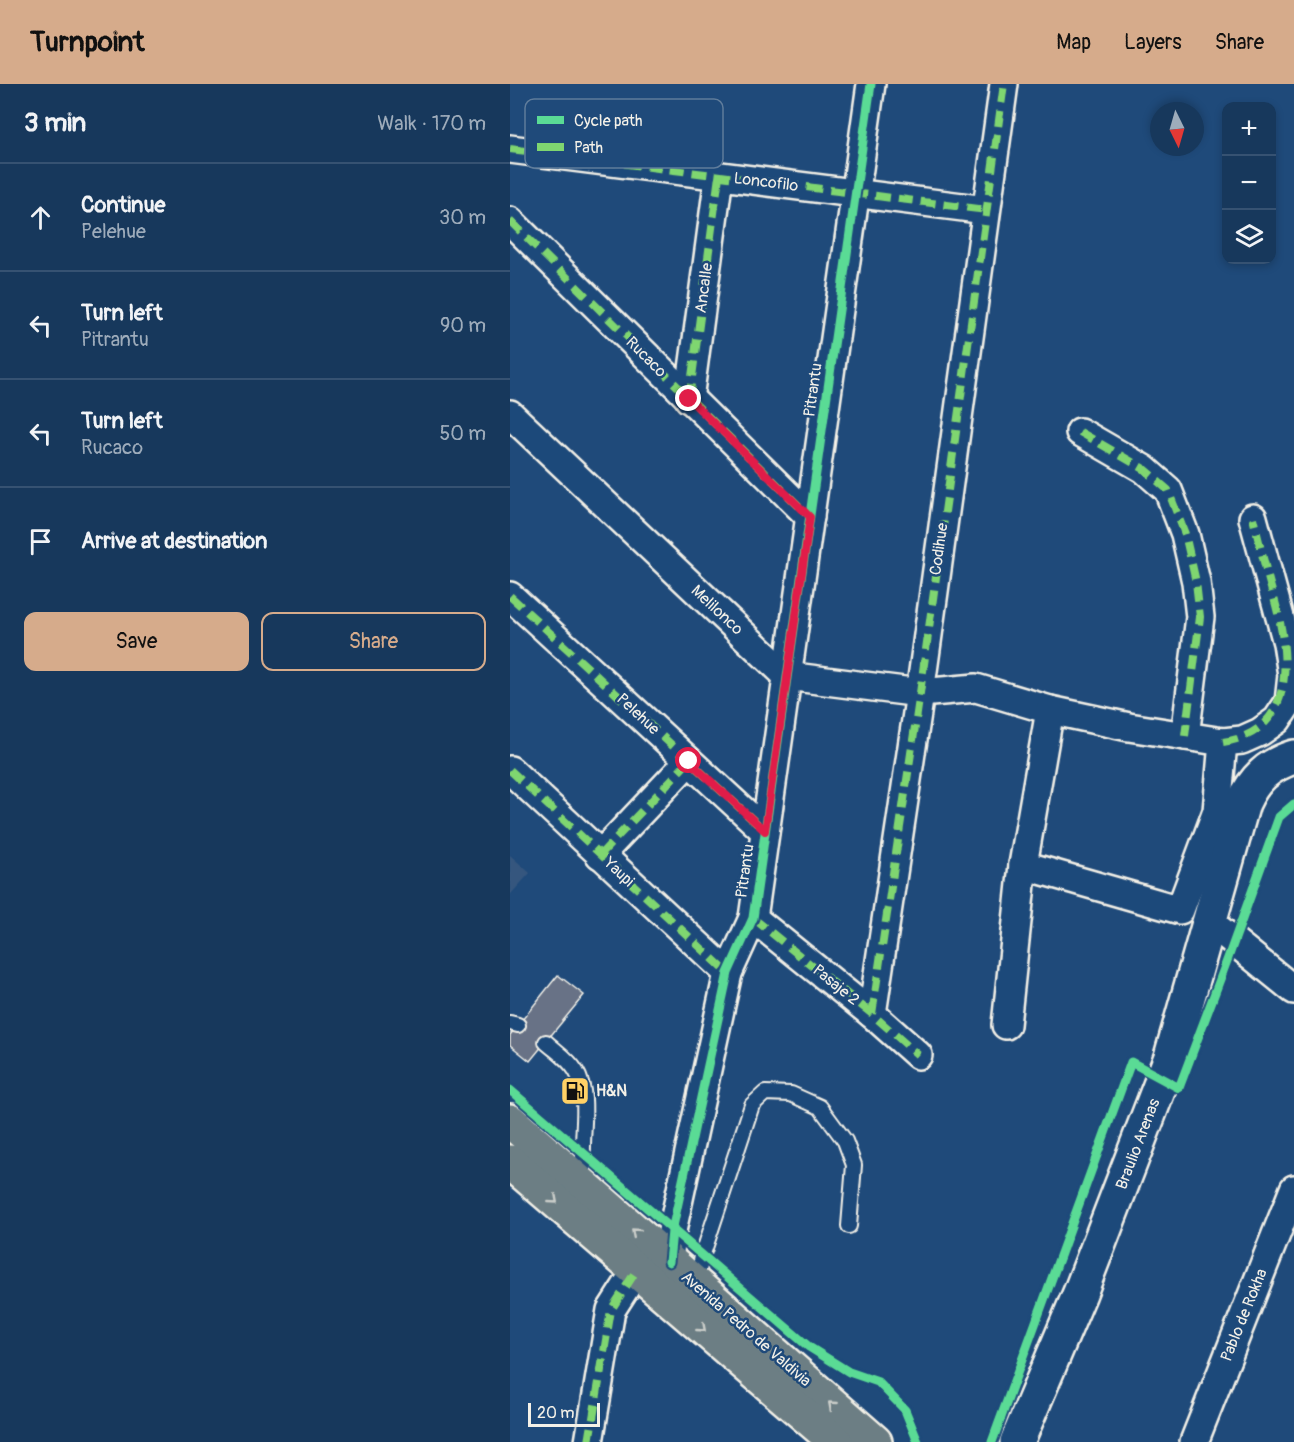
<!DOCTYPE html>
<html lang="en">
<head>
<meta charset="utf-8">
<style>
  body { margin:0; font-family:Pangolin,sans-serif; background:#244365; color:#f1f3f6 }
  .controls { position:absolute; right:18px; top:18px; display:grid; overflow:hidden; border-radius:12px; box-shadow:0 3px 9px #0003 }
  .controls button { width:54px; height:54px; display:grid; place-items:center; padding:0; border:0; border-bottom:2px solid #365272; background:#17385c; color:#f1f3f6; font:30px sans-serif }
  .compass { position:absolute; left:640px; top:18px; width:54px; height:54px; border-radius:50%; background:#17385c; box-shadow:0 3px 9px #0003; rotate:175deg }
  .scale { position:absolute; left:18px; bottom:15px; width:72px; box-sizing:border-box; padding-left:6px; border:3px solid #f4f1e8; border-top:0; font-size:16px; line-height:21px; white-space:nowrap; color:#f4f1e8; -webkit-text-stroke:4px #1f4a7a; paint-order:stroke }
  .stop { position:absolute; width:18px; height:18px; margin:-14px; border:4px solid #e11d48; border-radius:50%; background:#fff }
  .stop.end { background:#e11d48; border-color:#fff; box-shadow:0 2px 6px #0008 }
  .list { margin:0; padding:0; list-style:none }
  h2 { display:flex; justify-content:space-between; align-items:center; height:78px; margin:0; padding:0 24px; font-size:26px }
  h2 small { font-size:20px; font-weight:400; color:#9eacbb }
  .list li { display:grid; grid-template-columns:39px 1fr auto; gap:18px; align-items:center; box-sizing:border-box; height:108px; padding:0 24px; border-top:2px solid #365272 }
  .list b { display:block; font-size:22px; white-space:nowrap }
  .list p { margin:0; font-size:20px; white-space:nowrap; color:#9eacbb }
  .list em { font-size:20px; font-style:normal; color:#9eacbb }
  .actions { display:flex; gap:12px; padding:18px 24px }
  .actions a { flex:1; padding:14px 0; border:2px solid #d6ab8b; border-radius:12px; text-align:center; font-size:21px; color:#d6ab8b }
  .actions .main { background:#d6ab8b; color:#111 }
  .icon { flex:none; width:33px; height:33px; fill:none; stroke:currentColor; stroke-width:2; stroke-linecap:round; stroke-linejoin:round }
  .map { position:relative; flex:none; width:784px; height:1358px; overflow:hidden }
  header { display:flex; align-items:center; gap:36px; box-sizing:border-box; height:84px; padding:0 30px; background:#d6ab8b; color:#111 }
  header strong { font-size:28px }
  nav { display:flex; gap:33px; margin-inline-start:auto; font-size:21px }
  main { display:flex }
  aside { flex:1; background:#17385c }
  .map>svg:first-child { display:block }
</style>
</head>
<body>
<header>
<strong>Turnpoint</strong>
<nav><a>Map</a><a>Layers</a><a>Share</a></nav>
</header>
<main>
<aside>
<h2>3 min<small>Walk · 170 m</small></h2>
<ul class="list">
<li><svg class="icon" aria-label="ahead" viewBox="0 0 24 24"><path d="M12 20V5M6 11l6-6 6 6"/></svg><div><b>Continue</b><p>Pelehue</p></div><em>30 m</em></li>
<li><svg class="icon" aria-label="left" viewBox="0 0 24 24"><path d="M17 20v-9H6M10 6l-5 5 5 5"/></svg><div><b>Turn left</b><p>Pitrantu</p></div><em>90 m</em></li>
<li><svg class="icon" aria-label="left" viewBox="0 0 24 24"><path d="M17 20v-9H6M10 6l-5 5 5 5"/></svg><div><b>Turn left</b><p>Rucaco</p></div><em>50 m</em></li>
<li><svg class="icon" aria-label="arrive" viewBox="0 0 24 24"><path d="M6 21V4h12l-3 4 3 4H6"/></svg><div><b>Arrive at destination</b></div></li>
</ul>
<div class="actions"><a class="main">Save</a><a>Share</a></div>
</aside>
<div class="map">
<svg width="784" height="1358" viewBox="0 0 784 1358">
  <rect width="100%" height="100%" fill="#1f4a7a"/>
  <filter id="ink" filterUnits="userSpaceOnUse"><feTurbulence type="fractalNoise" baseFrequency=".0167" numOctaves="2"/><feDisplacementMap in="SourceGraphic" scale="12" xChannelSelector="R" yChannelSelector="G"/><feConvolveMatrix kernelMatrix="1 2 1 2 8 2 1 2 1" color-interpolation-filters="sRGB"/></filter>
  <g filter="url(#ink)">
    <!-- built -->
    <path fill="#35567e" d="M 0,771 L 20,789 L 0,811 Z"/>
    <!-- building -->
    <path fill="#677286" stroke="#f4f1e8" stroke-width="1.5" d="M 48,891 L 74,911 L 20,977 L 0,961 L 0,951 Z"/>
    <g fill="none" stroke-linecap="round" stroke-linejoin="round">
      <!-- service casing -->
      <g stroke="#f4f1e8" stroke-width="18">
        <g id="service">
          <path d="M 0,939 L 8,941"/>
          <path d="M 36,958 C 46,967 59,975 66,987 C 80,1010 72,1044 73,1070 C 73,1079 74,1088 75,1098"/>
          <path d="M 186,1199 L 192,1173 L 242,1021 L 255,1009 L 281,1010 L 310,1023 L 335,1057 L 344,1081 L 339,1142"/>
        </g>
      </g>
      <!-- minor casing -->
      <g stroke="#f4f1e8" stroke-width="32">
        <g id="minor">
          <path d="M 0,65 L 476,126"/>
          <path d="M 0,137 L 300,433"/>
          <path d="M 179,315 L 209,92"/>
          <path d="M 0,330 L 277,592 L 410,609 L 466,604 L 540,626 L 619,643 L 713,658 L 732,656 L 750,648 L 767,636 L 779,618 L 782,591 L 777,559 L 743,434"/>
          <path d="M 570,348 L 634,385 L 658,406 L 675,450 L 686,498 L 690,533 L 675,652"/>
          <path d="M 0,512 L 255,747"/>
          <path d="M 0,686 L 218,889"/>
          <path d="M 90,771 L 179,677"/>
          <path d="M 513,781 L 670,826 L 707,727 L 713,658"/>
          <path d="M 243,834 L 362,930 L 408,971"/>
          <path d="M 700,838 L 784,906"/>
          <path d="M 362,930 L 410,609 L 494,0"/>
          <path d="M 496,941 L 513,781 L 540,626"/>
          <path d="M 159,1178 L 162,1147 L 218,889 L 243,834 L 361,0"/>
          <path d="M 79,1358 L 101,1226 L 126,1187"/>
          <path d="M 684,1358 L 784,1105"/>
        </g>
      </g>
      <!-- tertiary casing -->
      <g stroke="#f4f1e8" stroke-width="38">
        <path id="tertiary" d="M 507,1358 L 570,1209 L 661,973 L 733,719 C 744,695 758,681 784,673"/>
      </g>
      <!-- primary casing -->
      <g stroke="#f4f1e8" stroke-width="38">
        <g id="primary">
          <path d="M 0,1037 L 365,1358"/>
          <path d="M 0,1078 L 326,1358"/>
        </g>
      </g>
      <!-- service -->
      <use href="#service" stroke="#1f4a7a" stroke-width="14"/>
      <!-- minor -->
      <use href="#minor" stroke="#1f4a7a" stroke-width="27"/>
      <!-- tertiary -->
      <use href="#tertiary" stroke="#1f4a7a" stroke-width="33"/>
      <!-- primary -->
      <use href="#primary" stroke="#6c7e84" stroke-width="33"/>
      <!-- quiet -->
      <g stroke="#7fd670" stroke-width="8" stroke-dasharray="15 8" stroke-linecap="butt">
        <path d="M 0,65 L 476,126"/>
        <path d="M 0,137 L 300,433"/>
        <path d="M 179,315 L 209,92"/>
        <path d="M 570,348 L 634,385 L 658,406 L 675,450 L 686,498 L 690,533 L 675,652"/>
        <path d="M 0,512 L 255,747"/>
        <path d="M 713,658 C 784,648 782,577 764,514 C 756,488 750,461 743,434"/>
        <path d="M 0,686 L 218,889"/>
        <path d="M 90,771 L 179,677"/>
        <path d="M 243,834 L 362,930 L 408,971"/>
        <path d="M 362,930 L 410,609 L 494,0"/>
        <path d="M 79,1358 L 101,1226 L 126,1187"/>
      </g>
      <!-- cycleway casing -->
      <g stroke="#1f4a7a" stroke-width="13">
        <g id="cycleway">
          <path d="M 0,1006 L 299,1263 L 339,1288 L 368,1298 L 395,1326 L 408,1358"/>
          <path d="M 159,1178 L 162,1147 L 218,889 L 243,834 L 361,0"/>
          <path d="M 482,1358 L 621,978 L 669,1004 L 718,874 L 769,733 L 784,720"/>
        </g>
      </g>
      <!-- cycleway -->
      <use href="#cycleway" stroke="#5adb95" stroke-width="9"/>
    </g>
    <!-- one-way arrows -->
    <defs><path id="oneway-chevron" d="M-2-3.5L2.5 0L-2 3.5" fill="none" stroke-width="1.6" stroke-linecap="round" stroke-linejoin="round" transform="scale(1.5)"/></defs>
    <g stroke="#cbceca">
      <use href="#oneway-chevron" transform="translate(44 1116) rotate(41)"/>
      <use href="#oneway-chevron" transform="translate(125 1148) rotate(-139)"/>
      <use href="#oneway-chevron" transform="translate(192 1244) rotate(41)"/>
      <use href="#oneway-chevron" transform="translate(322 1321) rotate(-139)"/>
    </g>
  </g>
  <g fill="none" stroke-linecap="round" stroke-linejoin="round" filter="url(#ink)">
    <!-- route -->
    <path stroke="#e11d48" stroke-width="8" d="M 179,315 L 300,433 L 255,747 L 179,677"/>
  </g>
  <!-- icons -->
  <defs>
    <g id="fuel-square" transform="scale(1.5)"><rect x="-9" y="-9" width="18" height="18" rx="4" fill="#ffd166" stroke="#1f4a7a"/><path d="M-5.5-6h7V0h2V4h1.3V-2.5L3-4.5l.8-.8L6-3V5H2.5V1h-1V6h-7ZM-4.2-4.7v3.2H.2V-4.7Z" fill="#111"/></g>
  </defs>
  <g fill-rule="evenodd">
    <use href="#fuel-square" x="65" y="1007"/>
  </g>
  <g text-anchor="middle" dominant-baseline="central" stroke-width="5" stroke-linejoin="round" paint-order="stroke">
    <!-- street labels -->
    <g font-size="16" fill="#f4f1e8" stroke="#1f4a7a">
      <text transform="translate(256 98) rotate(7)">Loncofilo</text>
      <text transform="translate(194 204) rotate(-82)">Ancalle</text>
      <text transform="translate(136 273) rotate(45)">Rucaco</text>
      <text transform="translate(303 306) rotate(-82)">Pitrantu</text>
      <text transform="translate(429 465) rotate(-82)">Codihue</text>
      <text transform="translate(207 526) rotate(43)">Melilonco</text>
      <text transform="translate(128 630) rotate(43)">Pelehue</text>
      <text transform="translate(235 787) rotate(-82)">Pitrantu</text>
      <text transform="translate(109 788) rotate(43)">Yaupi</text>
      <text transform="translate(326 901) rotate(39)">Pasaje 2</text>
      <text transform="translate(628 1060) rotate(-69)">Braulio Arenas</text>
      <text transform="translate(734 1231) rotate(-68)">Pablo de Rokha</text>
      <text transform="translate(236 1245) rotate(41)">Avenida Pedro de Valdivia</text>
    </g>
    <!-- poi labels -->
    <g font-size="16" font-weight="bold" fill="#f4f1e8" stroke="#1f4a7a" text-anchor="start">
      <text x="86" y="1007">H&amp;N</text>
    </g>
  </g>
  <!-- legend -->
  <rect x="15" y="15" width="198" height="69" rx="9" fill="#1f4a7a" stroke="#5f7c9b" stroke-width="1.5"/>
  <rect x="27" y="32" width="27" height="8" fill="#5adb95"/>
  <rect x="27" y="59" width="27" height="8" fill="#7fd670"/>
  <g font-size="16" fill="#f4f1e8">
    <text x="64" y="42">Cycle path</text>
    <text x="64" y="69">Path</text>
  </g>
</svg>
<div class="controls">
<button>+</button>
<button>−</button>
<button><svg class="icon" aria-label="layers" viewBox="0 0 24 24"><path d="M12 4l9 5-9 5-9-5zM3 14l9 5 9-5"/></svg></button>
</div>
<svg class="compass" viewBox="-18 -18 36 36"><path d="M0-13l5 13h-10z" fill="#e53935"/><path d="M0 13l5-13h-10z" fill="#9eacbb"/></svg>
<div class="scale">20 m</div>
<div class="stop" style="left:179px;top:677px"></div>
<div class="stop end" style="left:179px;top:315px"></div>
</div>
</main>
</body>
</html>
